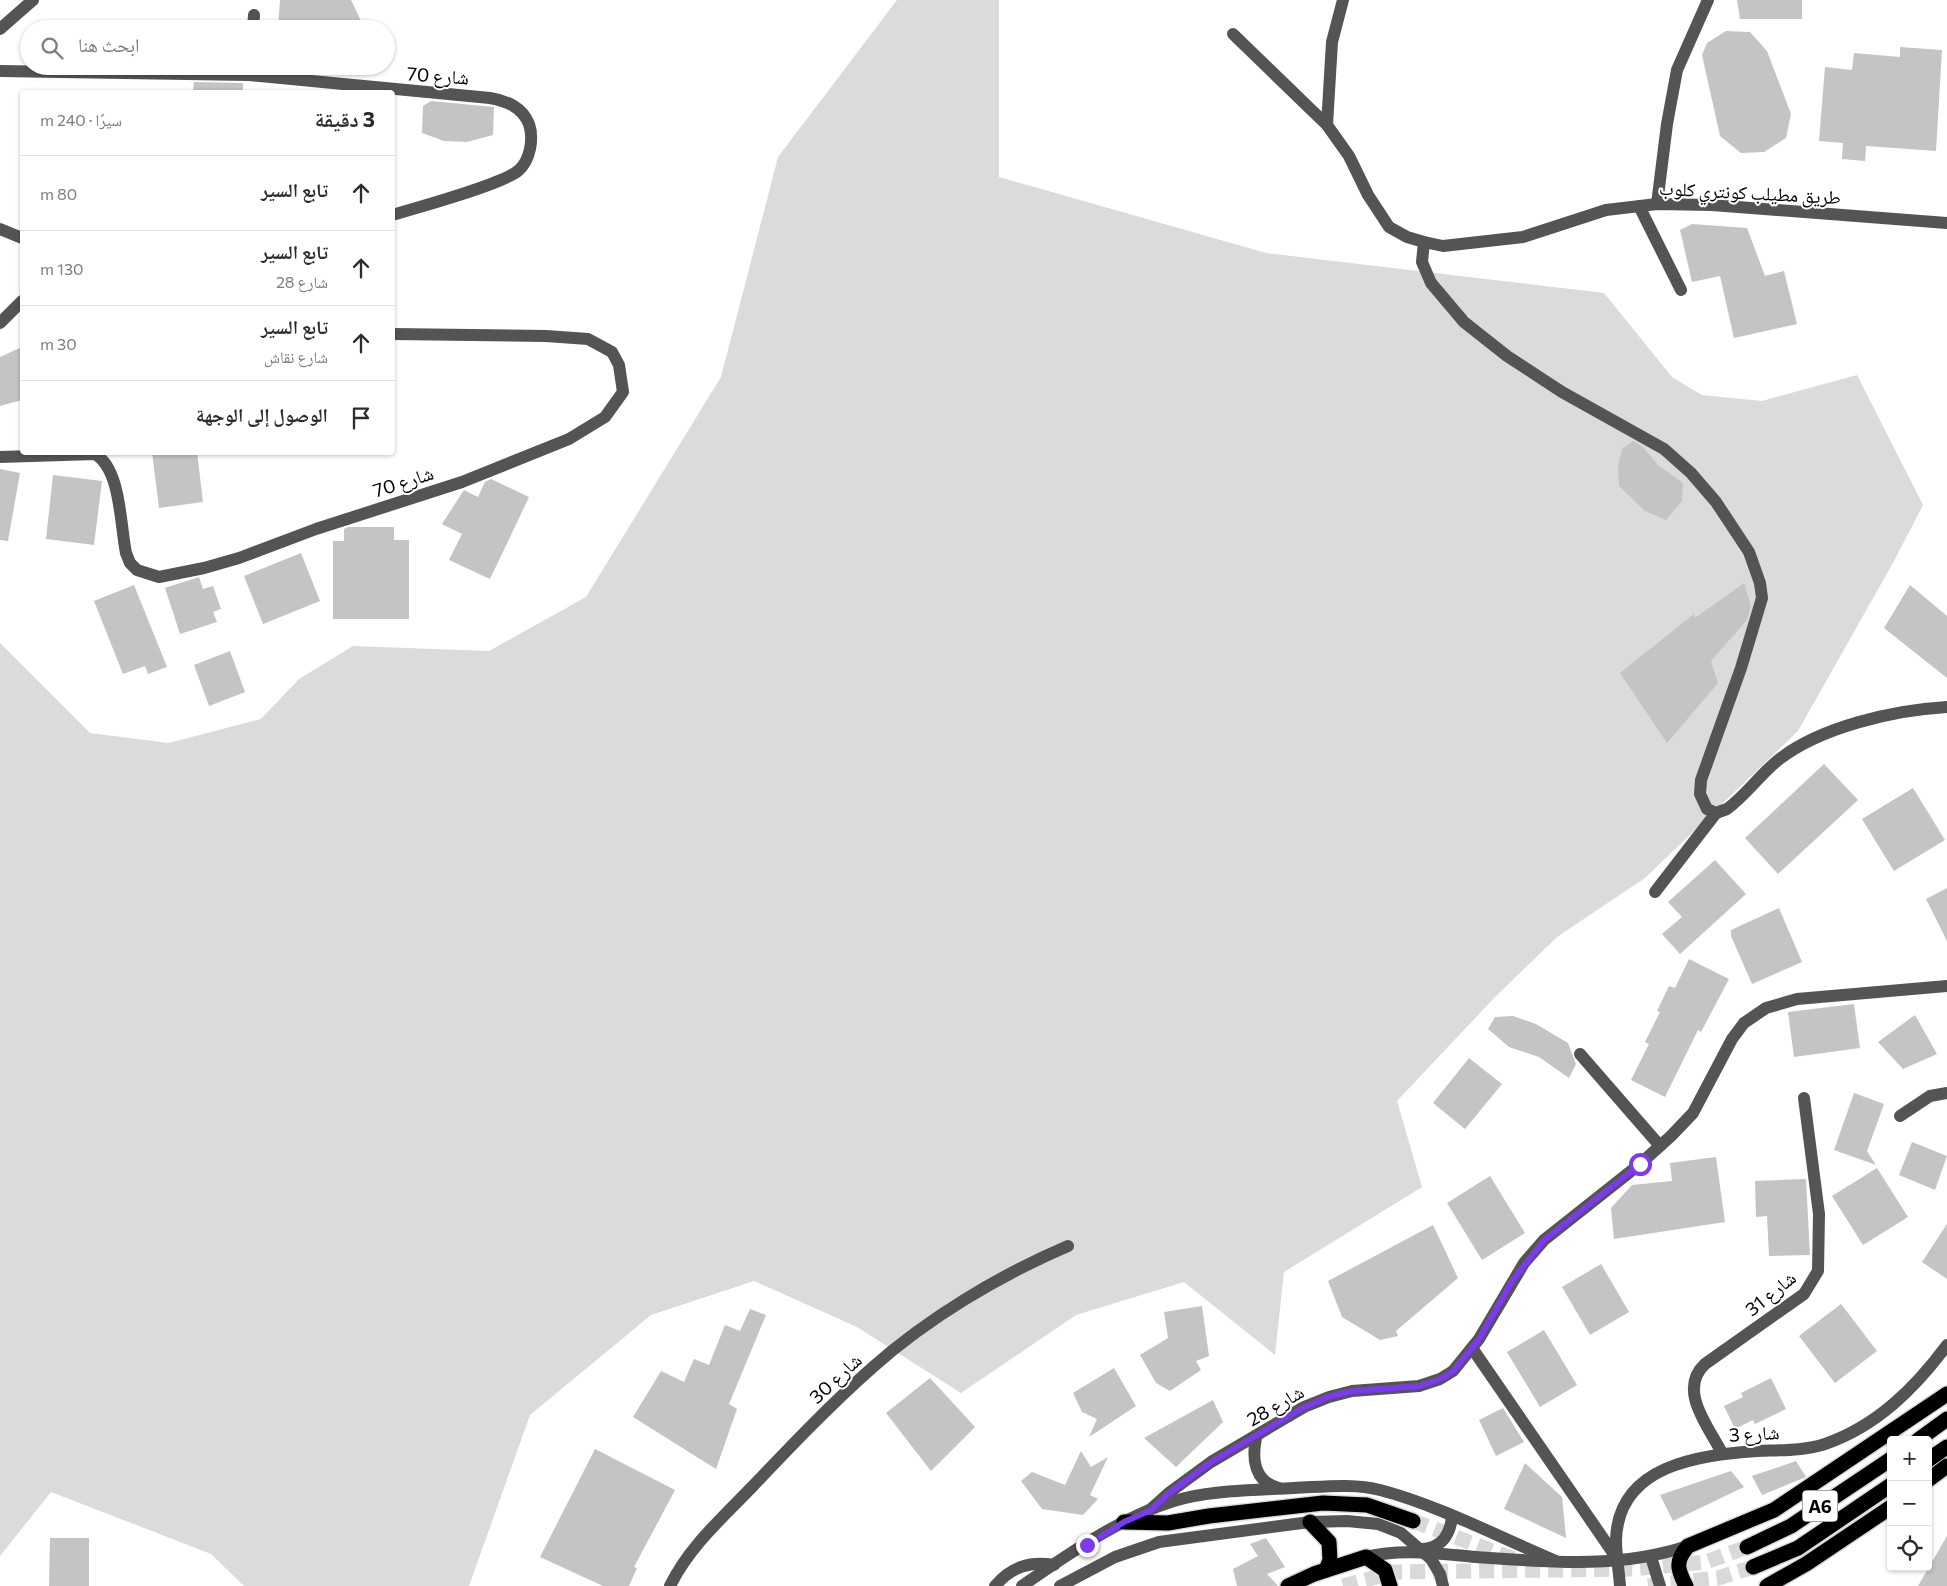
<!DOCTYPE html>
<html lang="ar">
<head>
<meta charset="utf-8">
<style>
  body { margin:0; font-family:Commissioner,"Noto Naskh Arabic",sans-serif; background:#f2f2f3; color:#2b2b33; direction:rtl }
  .controls { position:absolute; right:15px; bottom:15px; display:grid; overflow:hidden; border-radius:5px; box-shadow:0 1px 4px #0004 }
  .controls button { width:45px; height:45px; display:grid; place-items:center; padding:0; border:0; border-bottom:1px solid #e1e1e2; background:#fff; color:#2b2b33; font:25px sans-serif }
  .stop { position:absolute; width:15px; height:15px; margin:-11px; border:4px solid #7c3aed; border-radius:50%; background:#fff }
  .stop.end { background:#7c3aed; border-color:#fff; box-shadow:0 1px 5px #0008 }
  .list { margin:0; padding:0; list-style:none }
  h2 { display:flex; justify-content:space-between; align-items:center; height:65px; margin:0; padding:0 20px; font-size:21px }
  h2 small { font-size:16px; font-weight:400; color:#7c7c81 }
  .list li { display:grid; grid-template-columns:32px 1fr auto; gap:15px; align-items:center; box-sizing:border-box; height:75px; padding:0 20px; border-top:1px solid #e1e1e2 }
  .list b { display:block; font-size:19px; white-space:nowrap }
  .list p { margin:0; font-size:16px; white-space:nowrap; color:#7c7c81 }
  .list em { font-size:16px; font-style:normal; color:#7c7c81 }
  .icon { flex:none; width:28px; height:28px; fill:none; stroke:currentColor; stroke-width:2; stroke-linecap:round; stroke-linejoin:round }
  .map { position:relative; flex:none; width:1947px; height:1586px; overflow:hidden; direction:ltr }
  .search { position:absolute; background:#fff; box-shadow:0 1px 4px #0004; left:20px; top:20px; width:375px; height:55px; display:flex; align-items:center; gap:12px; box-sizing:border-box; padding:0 18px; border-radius:28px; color:#7c7c81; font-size:19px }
  .panel { position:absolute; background:#fff; box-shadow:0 1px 4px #0004; left:20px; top:90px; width:375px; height:365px; border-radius:5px; direction:rtl }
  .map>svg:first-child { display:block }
</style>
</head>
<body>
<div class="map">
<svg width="1947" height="1586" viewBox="0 0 1947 1586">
  <rect width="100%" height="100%" fill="#fff"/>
  <!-- green -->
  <path fill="#dbdbdb" d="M 897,0 L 999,0 L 999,177 L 1266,253 L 1604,293 L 1672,377 L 1702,395 L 1762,401 L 1857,375 L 1923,505 L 1894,561 L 1798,731 L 1645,878 L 1557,937 L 1496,996 L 1397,1101 L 1422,1187 L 1284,1272 L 1275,1355 L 1184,1282 L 1076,1315 L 961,1393 L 857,1327 L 754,1281 L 651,1315 L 530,1415 L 469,1586 L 244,1586 L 211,1554 L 51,1492 L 0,1556 L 0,643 L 90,733 L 169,743 L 261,719 L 299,679 L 353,646 L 489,651 L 586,597 L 721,377 L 778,157 Z"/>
  <!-- building -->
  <g fill="#c4c4c4">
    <path d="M 280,0 L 351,0 L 365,29 L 278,29 Z"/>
    <path d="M 1737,0 L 1802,0 L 1802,19 L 1740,19 Z"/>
    <path d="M 1726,31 L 1750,32 L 1767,51 L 1791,114 L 1786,138 L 1764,152 L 1741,153 L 1720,136 L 1702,55 L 1707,43 Z"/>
    <path d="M 1900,47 L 1942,50 L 1936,151 L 1866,146 L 1865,161 L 1842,159 L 1843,143 L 1819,141 L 1825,67 L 1852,70 L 1854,53 L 1900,57 Z"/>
    <path d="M 194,82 L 243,83 L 243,92 L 193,92 Z"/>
    <path d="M 431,101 L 494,107 L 493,135 L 467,142 L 444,141 L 422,133 L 423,106 Z"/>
    <path d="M 1692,224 L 1747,228 L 1765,276 L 1784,271 L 1797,324 L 1734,338 L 1720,276 L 1692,282 L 1680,230 Z"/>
    <path d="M 22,347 L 22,400 L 0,406 L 0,357 Z"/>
    <path d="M 1633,441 L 1642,446 L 1658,465 L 1683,483 L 1682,501 L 1666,520 L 1645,511 L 1619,486 L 1618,466 L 1622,449 Z"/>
    <path d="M 152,452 L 197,452 L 203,502 L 159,508 Z"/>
    <path d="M 0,469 L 20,473 L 8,541 L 0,540 Z"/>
    <path d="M 53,475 L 102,481 L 94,545 L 46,539 Z"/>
    <path d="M 491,479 L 529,497 L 490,579 L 449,560 L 462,534 L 442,524 L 464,490 L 478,497 L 485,482 Z"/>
    <path d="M 348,527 L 394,527 L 394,540 L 409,540 L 409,619 L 333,619 L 333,541 L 344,541 L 344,529 Z"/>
    <path d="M 301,553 L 320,601 L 263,624 L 244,576 Z"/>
    <path d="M 199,577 L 203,589 L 213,586 L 221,609 L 213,612 L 217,622 L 180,634 L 165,588 Z"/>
    <path d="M 1744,583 L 1751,606 L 1747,620 L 1711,661 L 1718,683 L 1667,743 L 1620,673 L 1694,614 L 1695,618 Z"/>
    <path d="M 134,585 L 167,667 L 148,674 L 145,666 L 123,674 L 94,601 Z"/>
    <path d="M 1910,585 L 1947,616 L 1947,678 L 1884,628 Z"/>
    <path d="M 230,651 L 245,692 L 209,706 L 194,665 Z"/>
    <path d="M 1824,764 L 1858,800 L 1778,874 L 1745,838 Z"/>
    <path d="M 1913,788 L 1945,840 L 1894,871 L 1862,819 Z"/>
    <path d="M 1715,860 L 1746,894 L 1680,954 L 1662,934 L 1682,917 L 1668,902 Z"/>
    <path d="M 1947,888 L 1947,941 L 1926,899 Z"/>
    <path d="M 1779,908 L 1802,962 L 1752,984 L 1731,936 L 1731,930 Z"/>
    <path d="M 1689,959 L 1729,979 L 1701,1032 L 1698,1030 L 1665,1097 L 1631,1080 L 1649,1044 L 1645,1042 L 1660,1012 L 1657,1011 L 1669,986 L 1675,988 Z"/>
    <path d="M 1854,1004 L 1860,1048 L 1794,1057 L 1788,1012 Z"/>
    <path d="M 1915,1015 L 1937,1054 L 1903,1069 L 1878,1042 Z"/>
    <path d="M 1513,1016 L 1536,1024 L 1568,1043 L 1576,1064 L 1569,1078 L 1539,1057 L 1509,1047 L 1488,1029 L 1495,1017 Z"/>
    <path d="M 1469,1058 L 1502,1084 L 1465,1129 L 1433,1103 Z"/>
    <path d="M 1854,1093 L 1884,1104 L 1867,1151 L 1876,1165 L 1834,1150 Z"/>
    <path d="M 1912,1142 L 1947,1156 L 1935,1190 L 1899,1175 Z"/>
    <path d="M 1716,1157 L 1725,1222 L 1614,1239 L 1611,1208 L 1632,1185 L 1672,1181 L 1670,1163 Z"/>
    <path d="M 1877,1168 L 1908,1217 L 1863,1245 L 1832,1196 Z"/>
    <path d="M 1490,1176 L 1525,1233 L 1482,1260 L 1447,1203 Z"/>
    <path d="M 1806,1179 L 1810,1255 L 1769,1256 L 1767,1216 L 1756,1217 L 1755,1181 Z"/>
    <path d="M 1947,1224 L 1947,1279 L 1922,1262 Z"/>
    <path d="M 1433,1225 L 1458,1278 L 1396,1331 L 1398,1336 L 1380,1340 L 1342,1317 L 1328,1281 Z"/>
    <path d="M 1601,1264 L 1629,1312 L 1590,1335 L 1562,1287 Z"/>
    <path d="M 1841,1304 L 1877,1351 L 1835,1383 L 1799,1336 Z"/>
    <path d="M 1202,1306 L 1209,1356 L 1196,1361 L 1201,1370 L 1170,1391 L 1156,1383 L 1140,1355 L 1168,1338 L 1164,1312 Z"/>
    <path d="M 750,1309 L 766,1315 L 729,1404 L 737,1409 L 716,1469 L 633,1417 L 661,1371 L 684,1382 L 694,1359 L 709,1365 L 725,1325 L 740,1331 Z"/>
    <path d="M 1544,1330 L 1577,1385 L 1540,1407 L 1507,1352 Z"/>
    <path d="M 1114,1368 L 1136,1406 L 1089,1437 L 1097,1419 L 1082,1412 L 1073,1393 Z"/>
    <path d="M 930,1378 L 975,1427 L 931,1471 L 886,1413 Z"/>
    <path d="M 1771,1378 L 1786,1409 L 1755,1424 L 1753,1420 L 1735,1429 L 1724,1406 L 1743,1397 L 1741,1393 Z"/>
    <path d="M 1213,1400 L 1223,1422 L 1176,1467 L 1144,1438 Z"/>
    <path d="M 1503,1408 L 1524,1442 L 1496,1456 L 1479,1420 Z"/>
    <path d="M 595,1449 L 675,1490 L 634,1567 L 637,1568 L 629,1586 L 603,1586 L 540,1557 Z"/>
    <path d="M 1081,1451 L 1091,1467 L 1108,1457 L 1090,1495 L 1098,1499 L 1083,1515 L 1042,1509 L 1021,1481 L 1032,1472 L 1065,1485 Z"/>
    <path d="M 1796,1461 L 1806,1477 L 1762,1495 L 1752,1476 Z"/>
    <path d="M 1525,1463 L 1562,1497 L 1566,1538 L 1504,1509 Z"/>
    <path d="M 1731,1471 L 1744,1487 L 1673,1521 L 1660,1495 Z"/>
    <path d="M 1947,1536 L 1947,1586 L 1918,1586 Z"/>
    <path d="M 50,1538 L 89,1538 L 89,1586 L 49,1586 Z"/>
    <path d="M 1266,1538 L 1285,1567 L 1267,1574 L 1278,1586 L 1237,1586 L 1233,1569 L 1258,1556 L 1250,1544 Z"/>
  </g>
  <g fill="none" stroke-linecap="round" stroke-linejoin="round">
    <!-- highway-tunnel -->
    <g stroke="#d9d9d9" stroke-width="15" stroke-dasharray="15 8" stroke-linecap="butt">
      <path d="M 1413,1521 L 1514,1559"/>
      <path d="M 1343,1586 L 1395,1572 L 1633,1569 L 1706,1562 L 1747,1547"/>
      <path d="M 1648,1586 L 1718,1578 L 1753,1567"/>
    </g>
    <!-- highway casing -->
    <g stroke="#dbdbdb" stroke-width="18">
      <g id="highway">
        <path d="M 1918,1440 L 1947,1419"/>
        <path d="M 1928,1460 L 1947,1447"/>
        <path d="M 1928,1480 L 1947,1466"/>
        <path d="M 1124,1522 L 1168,1523 L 1209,1516 L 1323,1503 L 1367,1505 L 1413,1521"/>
        <path d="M 1310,1522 L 1329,1542 L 1330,1560 L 1326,1570"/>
        <path d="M 1747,1547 L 1791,1526 L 1891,1459"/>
        <path d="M 1753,1567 L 1798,1548 L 1891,1485"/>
        <path d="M 1288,1586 L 1314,1574 L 1366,1557 L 1385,1570 L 1390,1586"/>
        <path d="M 1686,1586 C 1677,1569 1675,1561 1688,1546 L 1774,1510 L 1947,1394"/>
        <path d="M 1767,1586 L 1806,1564 L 1891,1507"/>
      </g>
    </g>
    <!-- minor -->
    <g stroke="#545454" stroke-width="12">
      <path d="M 0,29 L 33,0"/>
      <path d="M 253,29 L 254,15"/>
      <path d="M 1233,34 L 1327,125 L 1349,156 L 1368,195 L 1389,227 L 1407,237 L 1424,242 L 1443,246 L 1523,237 L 1606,210 L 1657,204 L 1712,205 L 1947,223"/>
      <path d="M 0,71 L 249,75 L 490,98 C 507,101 522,107 529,124 C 534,139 530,160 519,170 C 504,184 416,208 392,215"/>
      <path d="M 1327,125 L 1332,42 L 1343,0"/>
      <path d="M 1657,204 L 1667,124 L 1677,70 L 1708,0"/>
      <path d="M 1639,206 L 1681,290"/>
      <path d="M 0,229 L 22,238"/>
      <path d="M 1424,242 L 1422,262 L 1431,283 L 1464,322 L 1507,356 L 1562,392 L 1664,449 L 1691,473 L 1716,502 L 1749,552 L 1760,583 L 1762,598 L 1741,668 L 1701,780 L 1700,794 L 1707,809 L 1716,813 L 1727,809 C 1745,796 1759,776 1777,761 C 1819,727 1894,710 1947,707"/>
      <path d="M 0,323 L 22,301"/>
      <path d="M 0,457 L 95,454 C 121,469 120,524 126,553 L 130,563 L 137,570 L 159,577 L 204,568 L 239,558 L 316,529 L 462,482 L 569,439 L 605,417 L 623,392 L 619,365 L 612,352 L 588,339 L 546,336 L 392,334"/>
      <path d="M 1655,892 L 1716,813"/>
      <path d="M 1580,1054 L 1660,1146"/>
      <path d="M 1900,1116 L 1930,1096 L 1947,1093"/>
      <path d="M 1472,1348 L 1618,1560"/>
      <path d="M 1256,1438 C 1252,1458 1254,1482 1279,1488"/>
      <path d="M 1722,1453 C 1709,1427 1677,1390 1705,1364 L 1804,1294 L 1818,1271 L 1819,1214 L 1804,1098"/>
      <path d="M 1151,1509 L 1170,1492 L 1211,1462 L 1304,1407 L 1329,1397 L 1352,1391 L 1419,1386 L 1440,1379 L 1453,1371 L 1479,1339 L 1524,1263 L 1544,1240 L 1640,1164 L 1671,1136 L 1693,1113 L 1732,1039 L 1744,1023 L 1766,1008 L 1797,999 L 1947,986"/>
      <path d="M 1423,1549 C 1442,1547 1450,1535 1452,1517"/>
      <path d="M 1366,1557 C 1402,1548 1439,1554 1476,1557 C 1548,1562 1619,1569 1688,1546"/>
      <path d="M 1651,1557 L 1660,1586"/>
      <path d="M 670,1586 C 689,1547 722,1518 752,1487 C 791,1446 830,1405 873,1367 C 928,1318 1000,1275 1068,1246"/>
      <path d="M 995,1586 C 1011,1567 1029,1561 1054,1565"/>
      <path d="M 1022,1586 C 1068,1554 1130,1511 1185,1498 C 1221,1490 1257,1490 1294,1488 C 1322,1487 1353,1483 1380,1490 C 1438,1505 1501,1538 1556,1561"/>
      <path d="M 1060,1586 L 1115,1557 L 1159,1542 L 1310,1522 L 1347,1521 L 1378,1524 L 1401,1533 L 1431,1559 L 1440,1574 L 1443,1586"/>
      <path d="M 1620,1586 C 1619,1571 1616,1555 1616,1540 C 1618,1465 1699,1455 1757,1451 C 1780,1450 1804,1451 1825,1444 C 1877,1426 1915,1388 1947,1345"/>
    </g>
    <!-- highway -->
    <use href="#highway" stroke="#000" stroke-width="15"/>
  </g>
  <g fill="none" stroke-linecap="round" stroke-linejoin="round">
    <!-- route -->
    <path stroke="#7c3aed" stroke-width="6" d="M 1087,1545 L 1124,1522 L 1151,1510 L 1170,1492 L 1211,1462 L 1304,1407 L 1330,1396 L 1352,1391 L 1419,1386 L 1440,1379 L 1453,1371 L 1479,1339 L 1512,1281 L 1544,1240 L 1640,1164"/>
  </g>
  <g text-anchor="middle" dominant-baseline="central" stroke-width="4" stroke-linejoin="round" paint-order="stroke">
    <!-- shield labels -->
    <rect fill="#fff" stroke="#4c4c4c" stroke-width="1" x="1802.5" y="1490.5" width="35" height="31" rx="4"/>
    <g font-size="18" font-weight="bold" fill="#000">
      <text x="1820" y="1506">A6</text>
    </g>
    <!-- street labels -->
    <g font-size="19" fill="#000" stroke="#fff">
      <text transform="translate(438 75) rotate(4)">شارع 70</text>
      <text transform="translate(1750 192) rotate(3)">طريق مطيلب كونتري كلوب</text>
      <text transform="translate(403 481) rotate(-18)">شارع 70</text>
      <text transform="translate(1770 1293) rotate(-39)">شارع 31</text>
      <text transform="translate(835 1378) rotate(-43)">شارع 30</text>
      <text transform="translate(1275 1405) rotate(-30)">شارع 28</text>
      <text transform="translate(1754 1433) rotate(-3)">شارع 3</text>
    </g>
  </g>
</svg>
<div class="controls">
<button>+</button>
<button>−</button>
<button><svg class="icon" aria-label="locate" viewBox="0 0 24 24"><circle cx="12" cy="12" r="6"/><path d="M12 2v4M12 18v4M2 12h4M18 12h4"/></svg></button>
</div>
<div class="stop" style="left:1640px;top:1164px"></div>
<div class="stop end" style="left:1087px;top:1545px"></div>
<div class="search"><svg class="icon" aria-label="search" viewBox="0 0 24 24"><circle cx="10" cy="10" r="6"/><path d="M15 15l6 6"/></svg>ابحث هنا</div>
<section class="panel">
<h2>3 دقيقة<small>سيرًا · 240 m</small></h2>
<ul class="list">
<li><svg class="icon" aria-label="ahead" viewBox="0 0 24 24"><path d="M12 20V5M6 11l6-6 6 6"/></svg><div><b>تابع السير</b></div><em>80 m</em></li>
<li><svg class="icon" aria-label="ahead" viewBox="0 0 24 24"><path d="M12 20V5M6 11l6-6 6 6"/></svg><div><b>تابع السير</b><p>شارع 28</p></div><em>130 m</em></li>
<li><svg class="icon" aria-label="ahead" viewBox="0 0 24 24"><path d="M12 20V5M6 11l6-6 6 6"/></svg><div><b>تابع السير</b><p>شارع نقاش</p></div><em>30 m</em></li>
<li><svg class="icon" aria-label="arrive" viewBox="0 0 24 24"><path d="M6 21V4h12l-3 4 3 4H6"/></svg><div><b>الوصول إلى الوجهة</b></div></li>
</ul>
</section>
</div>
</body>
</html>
